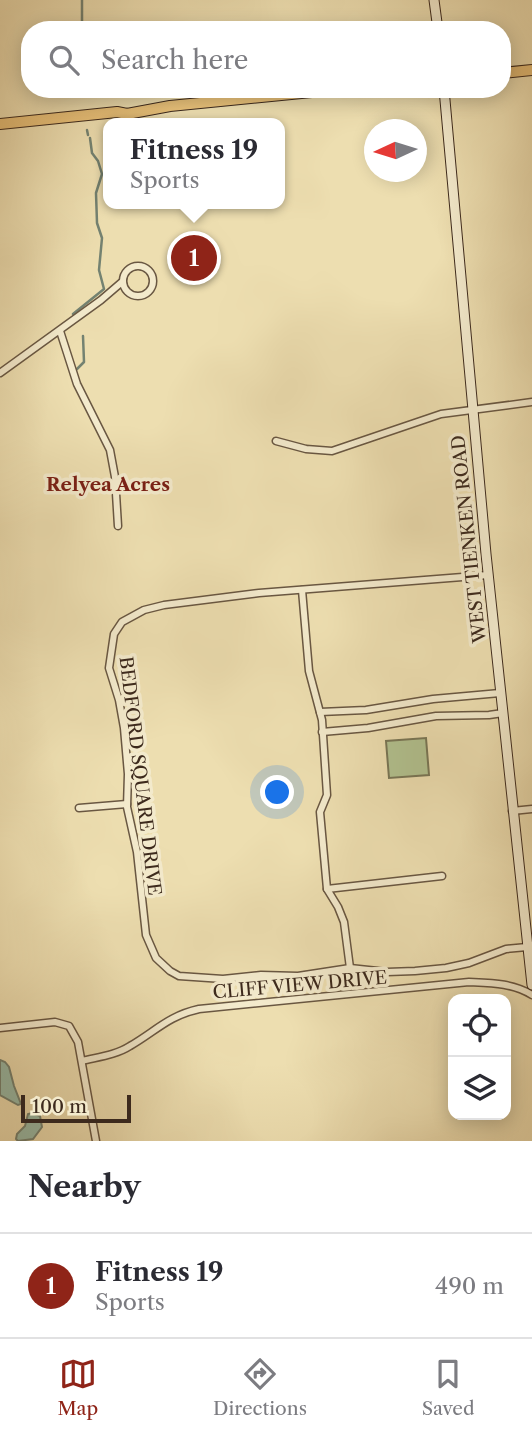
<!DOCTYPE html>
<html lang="en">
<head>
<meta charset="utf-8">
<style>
  body { margin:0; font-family:"Libre Caslon Text",serif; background:#f7f7f7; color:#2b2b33 }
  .controls { position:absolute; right:21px; bottom:21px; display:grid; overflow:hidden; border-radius:14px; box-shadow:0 4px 18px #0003 }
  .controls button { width:63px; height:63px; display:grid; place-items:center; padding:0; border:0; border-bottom:2px solid #e1e1e2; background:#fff; color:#2b2b33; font:35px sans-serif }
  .compass { position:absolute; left:364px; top:119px; width:63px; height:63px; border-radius:50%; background:#fff; box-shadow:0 4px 18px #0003; rotate:266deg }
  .scale { position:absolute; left:21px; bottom:18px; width:110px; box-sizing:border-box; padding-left:7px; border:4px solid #3d2a1d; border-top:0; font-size:19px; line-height:24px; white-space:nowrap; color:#3d2a1d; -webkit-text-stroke:5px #f3eacc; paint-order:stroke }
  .you { position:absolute; left:278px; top:793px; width:24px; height:24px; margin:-18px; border:5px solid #fff; border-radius:50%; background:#1a73e8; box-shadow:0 0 0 10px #1a73e833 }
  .badge { display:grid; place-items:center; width:46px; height:46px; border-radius:50%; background:#8f2418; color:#fff; font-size:23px; font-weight:700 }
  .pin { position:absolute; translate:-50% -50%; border:4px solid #fff; box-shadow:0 2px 7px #0006 }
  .popup { position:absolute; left:103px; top:118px; width:182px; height:91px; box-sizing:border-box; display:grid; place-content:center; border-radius:14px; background:#fff; filter:drop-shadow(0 2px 5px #0005); font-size:23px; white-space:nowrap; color:#7c7c81 }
  .popup b { font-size:26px; color:#2b2b33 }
  .popup::after { content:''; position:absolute; left:50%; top:100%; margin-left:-14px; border:14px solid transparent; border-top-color:#fff }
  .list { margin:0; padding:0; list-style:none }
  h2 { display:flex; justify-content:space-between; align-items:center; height:91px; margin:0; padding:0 28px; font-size:30px }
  h2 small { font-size:23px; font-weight:400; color:#7c7c81 }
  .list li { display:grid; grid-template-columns:46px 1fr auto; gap:21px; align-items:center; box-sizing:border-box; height:105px; padding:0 28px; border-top:2px solid #e1e1e2 }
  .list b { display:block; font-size:26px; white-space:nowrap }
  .list p { margin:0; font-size:23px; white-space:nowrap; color:#7c7c81 }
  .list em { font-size:23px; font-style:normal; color:#7c7c81 }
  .icon { flex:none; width:38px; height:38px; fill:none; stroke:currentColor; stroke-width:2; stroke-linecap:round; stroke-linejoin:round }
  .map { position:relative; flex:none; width:532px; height:1141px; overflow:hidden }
  .search { position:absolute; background:#fff; box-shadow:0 4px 18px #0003; left:21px; right:21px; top:21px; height:77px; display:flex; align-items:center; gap:18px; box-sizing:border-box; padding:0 24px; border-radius:28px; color:#7c7c81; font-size:26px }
  .sheet { height:196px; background:#fff }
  nav { display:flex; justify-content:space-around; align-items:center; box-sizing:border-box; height:98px; border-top:2px solid #e1e1e2; background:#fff; font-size:19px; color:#7c7c81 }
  nav a { display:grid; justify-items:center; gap:4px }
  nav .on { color:#8f2418 }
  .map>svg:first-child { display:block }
</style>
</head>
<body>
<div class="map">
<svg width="532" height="1141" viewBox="0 0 532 1141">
  <rect width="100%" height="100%" fill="#eddeb0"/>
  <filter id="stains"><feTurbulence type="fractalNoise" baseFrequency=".00286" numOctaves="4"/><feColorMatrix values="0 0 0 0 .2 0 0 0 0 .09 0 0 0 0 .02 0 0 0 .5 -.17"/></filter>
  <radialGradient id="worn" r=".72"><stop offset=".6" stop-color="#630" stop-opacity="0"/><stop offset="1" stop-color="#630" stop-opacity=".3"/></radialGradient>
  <!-- green -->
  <path fill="#b2c290" stroke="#787656" stroke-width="2" d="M 426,738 L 429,775 L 389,778 L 386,741 Z"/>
  <!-- water -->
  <g fill="#99bca9" stroke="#748271" stroke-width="2">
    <path d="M 0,1060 L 5,1062 L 9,1067 L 14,1086 L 21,1104 L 18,1105 L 0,1095 Z"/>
    <path d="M 32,1113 L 40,1116 L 42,1127 L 33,1139 L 18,1141 L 16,1139 L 17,1134 L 25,1126 L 28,1114 Z"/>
  </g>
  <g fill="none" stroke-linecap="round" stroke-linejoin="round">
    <!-- stream -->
    <g stroke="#748271" stroke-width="2.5">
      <path d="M 82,0 L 82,30"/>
      <path d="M 85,94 L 85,89"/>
      <path d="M 87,130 L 88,135"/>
      <path d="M 73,314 L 104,289 L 99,270 L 102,238 L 97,223 L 96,193 L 102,174 L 98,161 L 92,153 L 90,138"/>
      <path d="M 77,369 L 84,362 L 83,336"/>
    </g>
    <!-- minor casing -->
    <g stroke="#695742" stroke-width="9">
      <g id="minor">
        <circle cx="138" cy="281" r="15"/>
        <path d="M 60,331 L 77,384 L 110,450 L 115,477 L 118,526"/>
        <path d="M 0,373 L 101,300 L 122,282"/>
        <path d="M 276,441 L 306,449 L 332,451 L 441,414 L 532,402"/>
        <path d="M 488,575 L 259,593 L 164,605 L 144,610 L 122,622 L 114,634 L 109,668 L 119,700 L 124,728 L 128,774 L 127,807 L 137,852 L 146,935 L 156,958 L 170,971 L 179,976 L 223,979 L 261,975 L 298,976 L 350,968 L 387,972 L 415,971 L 446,968 L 469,963 L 506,949 L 527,947"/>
        <path d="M 302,590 L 309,671 L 322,720 L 327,795 L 320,812 L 327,889 L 338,907 L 344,922 L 350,968"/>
        <path d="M 320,712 L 366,710 L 433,699 L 500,693"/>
        <path d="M 322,732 L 368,728 L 436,716 L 489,715 L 503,713"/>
        <path d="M 79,808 L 127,804"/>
        <path d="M 512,811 L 532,809"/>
        <path d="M 327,889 L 442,876"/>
        <path d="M 0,1028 L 55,1022 L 69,1026 L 78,1042 L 96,1141"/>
        <path d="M 82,1061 C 98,1057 116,1055 130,1046 C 156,1031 168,1016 199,1009 L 469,982 C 491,983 513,983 532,995"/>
      </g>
    </g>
    <!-- secondary casing -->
    <g stroke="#3d2a1d" stroke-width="11">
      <g id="secondary">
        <path d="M 434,0 L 438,30"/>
        <path d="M 444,89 L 486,554 L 532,985"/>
      </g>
    </g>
    <!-- primary casing -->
    <g stroke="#3d2a1d" stroke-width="12">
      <g id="primary">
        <path d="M 502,73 L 532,70"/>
        <path d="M 0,124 L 117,112 L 127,114 L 170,106 L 342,89"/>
      </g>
    </g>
    <!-- minor -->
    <use href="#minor" stroke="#f3eacc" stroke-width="6"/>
    <!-- secondary -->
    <use href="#secondary" stroke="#f3eacc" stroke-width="9"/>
    <!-- primary -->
    <use href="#primary" stroke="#e6bf78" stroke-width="10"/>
  </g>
  <g text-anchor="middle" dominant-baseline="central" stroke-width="7" stroke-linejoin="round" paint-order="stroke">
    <!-- street labels -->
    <g font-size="18" fill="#3d2a1d" stroke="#f3eacc">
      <text transform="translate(469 539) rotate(-96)">WEST TIENKEN ROAD</text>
      <text transform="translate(140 776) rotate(83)">BEDFORD SQUARE DRIVE</text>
      <text transform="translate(300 985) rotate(-5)">CLIFF VIEW DRIVE</text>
    </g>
    <!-- neighbourhood labels -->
    <g font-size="19" font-weight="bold" fill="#7a1f14" stroke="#f3eacc">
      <text x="108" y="484">Relyea Acres</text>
    </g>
  </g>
  <rect width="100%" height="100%" filter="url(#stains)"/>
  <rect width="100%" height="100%" fill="url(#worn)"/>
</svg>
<div class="controls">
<button><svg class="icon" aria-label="locate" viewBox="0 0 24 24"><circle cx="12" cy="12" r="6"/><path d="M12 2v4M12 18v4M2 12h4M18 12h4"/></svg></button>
<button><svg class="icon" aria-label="layers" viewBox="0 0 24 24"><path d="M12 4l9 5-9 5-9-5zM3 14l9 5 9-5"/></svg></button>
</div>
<svg class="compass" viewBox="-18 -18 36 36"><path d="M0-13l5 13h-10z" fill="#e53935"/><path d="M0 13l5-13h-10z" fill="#7c7c81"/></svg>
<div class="scale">100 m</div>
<div class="you"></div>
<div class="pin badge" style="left:194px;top:258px">1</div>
<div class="popup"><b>Fitness 19</b>Sports</div>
<div class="search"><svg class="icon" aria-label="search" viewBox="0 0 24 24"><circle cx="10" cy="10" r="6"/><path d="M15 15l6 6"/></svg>Search here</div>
</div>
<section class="sheet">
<h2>Nearby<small></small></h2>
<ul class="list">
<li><span class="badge">1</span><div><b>Fitness 19</b><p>Sports</p></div><em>490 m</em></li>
</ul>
</section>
<nav>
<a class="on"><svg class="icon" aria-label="map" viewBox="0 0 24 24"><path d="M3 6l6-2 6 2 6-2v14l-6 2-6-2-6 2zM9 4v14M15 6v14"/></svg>Map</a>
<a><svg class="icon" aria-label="directions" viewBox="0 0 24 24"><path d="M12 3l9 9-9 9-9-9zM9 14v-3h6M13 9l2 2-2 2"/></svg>Directions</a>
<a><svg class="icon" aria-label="saved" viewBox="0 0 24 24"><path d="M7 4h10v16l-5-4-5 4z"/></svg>Saved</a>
</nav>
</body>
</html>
